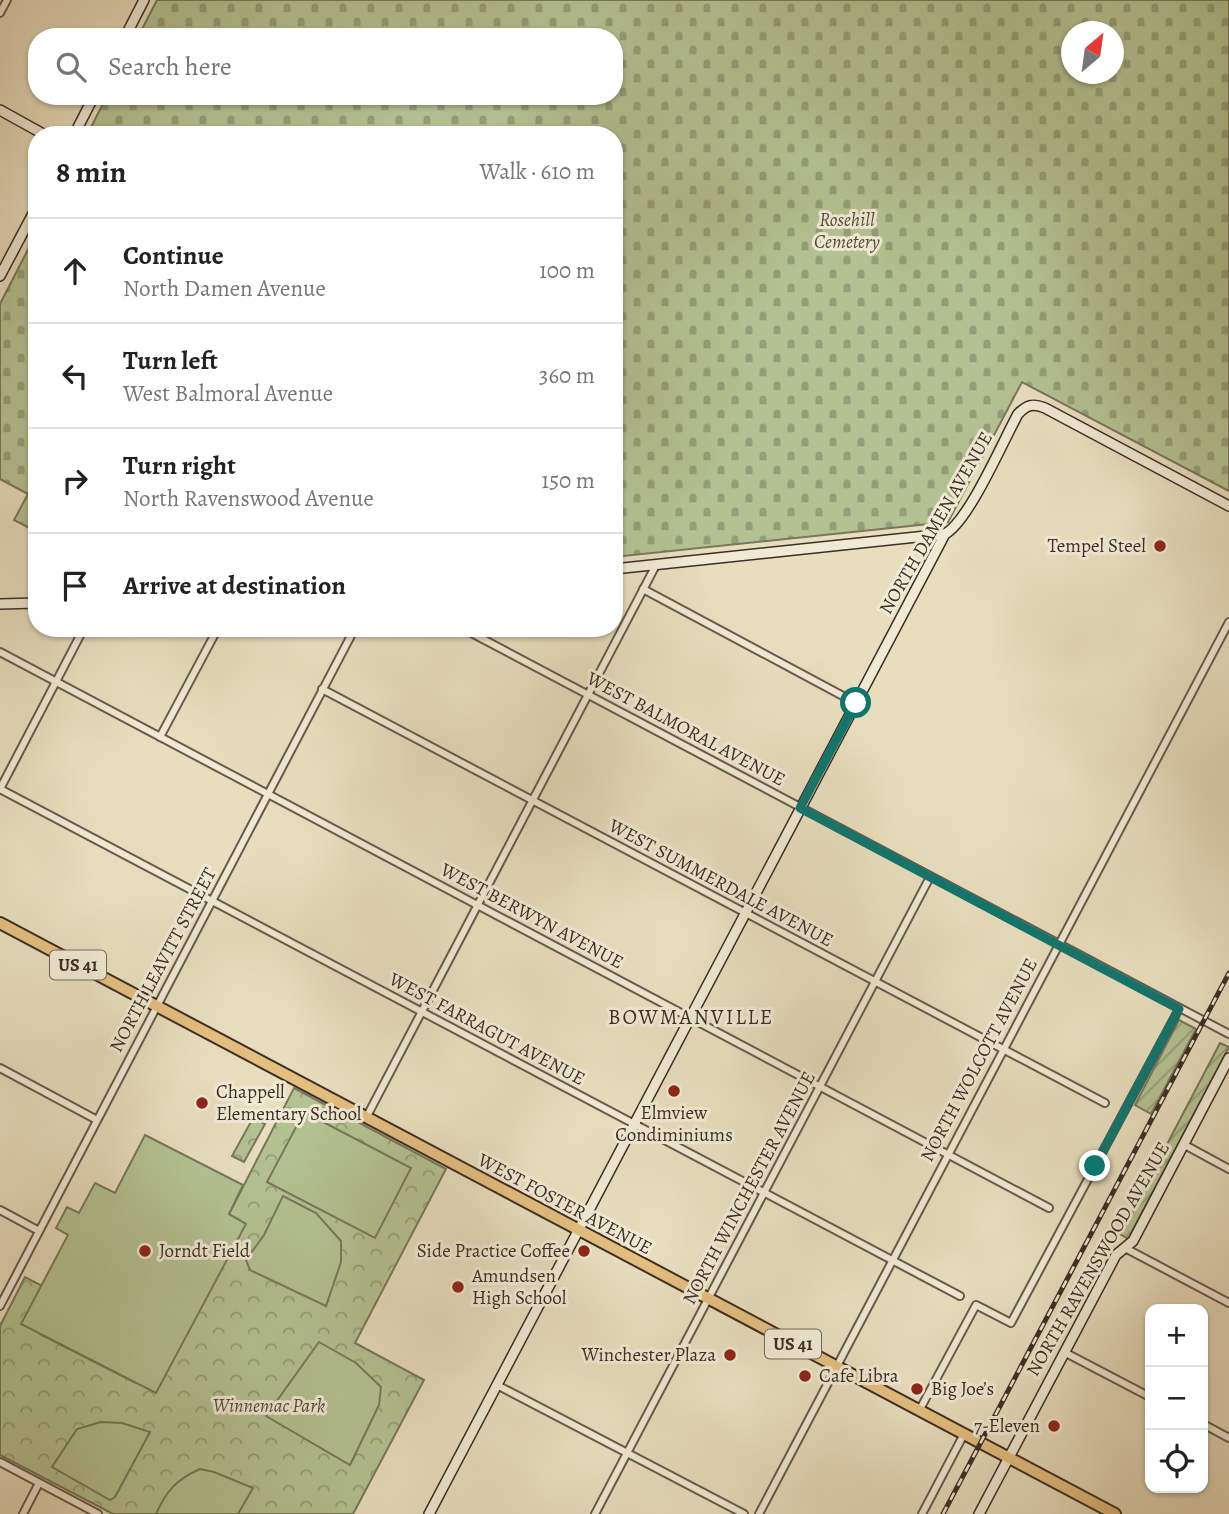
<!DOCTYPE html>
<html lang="en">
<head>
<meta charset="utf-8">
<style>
  body { margin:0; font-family:Alegreya,serif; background:#f6f6f6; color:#222 }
  .controls { position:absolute; right:21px; bottom:21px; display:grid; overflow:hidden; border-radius:14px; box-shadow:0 2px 5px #0004 }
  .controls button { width:63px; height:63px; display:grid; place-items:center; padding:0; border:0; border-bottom:2px solid #e0e0e0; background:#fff; color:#222; font:35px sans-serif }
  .compass { position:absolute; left:1061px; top:21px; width:63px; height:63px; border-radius:50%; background:#fff; box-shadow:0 2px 5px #0004; rotate:29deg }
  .stop { position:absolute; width:21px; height:21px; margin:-16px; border:5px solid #0f766e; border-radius:50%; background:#fff }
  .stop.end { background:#0f766e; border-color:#fff; box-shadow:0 2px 7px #0008 }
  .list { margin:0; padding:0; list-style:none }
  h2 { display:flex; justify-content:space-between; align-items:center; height:91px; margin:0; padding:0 28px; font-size:30px }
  h2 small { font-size:23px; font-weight:400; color:#767676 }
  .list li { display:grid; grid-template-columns:46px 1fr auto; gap:21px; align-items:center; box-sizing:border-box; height:105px; padding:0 28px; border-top:2px solid #e0e0e0 }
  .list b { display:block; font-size:26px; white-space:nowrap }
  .list p { margin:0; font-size:23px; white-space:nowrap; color:#767676 }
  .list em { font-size:23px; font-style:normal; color:#767676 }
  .icon { flex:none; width:38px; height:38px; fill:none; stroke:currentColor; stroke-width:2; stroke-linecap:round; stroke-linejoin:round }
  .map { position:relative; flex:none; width:1229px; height:1514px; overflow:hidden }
  .search { position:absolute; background:#fff; box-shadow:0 2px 5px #0004; left:28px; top:28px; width:595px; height:77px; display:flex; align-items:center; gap:18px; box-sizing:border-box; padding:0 24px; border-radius:28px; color:#767676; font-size:26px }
  .panel { position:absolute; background:#fff; box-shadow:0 2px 5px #0004; left:28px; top:126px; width:595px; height:511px; border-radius:28px }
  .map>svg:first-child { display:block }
</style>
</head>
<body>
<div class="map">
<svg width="1229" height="1514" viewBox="0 0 1229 1514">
  <defs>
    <pattern id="forest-crowns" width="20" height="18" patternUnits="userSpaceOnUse" patternTransform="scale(1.75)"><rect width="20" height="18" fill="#b4c293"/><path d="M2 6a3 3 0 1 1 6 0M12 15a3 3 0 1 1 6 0" fill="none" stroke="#949e78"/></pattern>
    <pattern id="cemetery-stones" width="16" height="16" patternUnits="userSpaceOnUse" patternTransform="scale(1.75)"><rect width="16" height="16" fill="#b4c293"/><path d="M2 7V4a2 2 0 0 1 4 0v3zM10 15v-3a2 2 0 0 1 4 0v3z" fill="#949e78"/></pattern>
    <pattern id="garden-furrows" width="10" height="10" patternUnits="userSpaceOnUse" patternTransform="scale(1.75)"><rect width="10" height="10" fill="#b4c293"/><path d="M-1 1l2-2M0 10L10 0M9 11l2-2" fill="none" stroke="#949e78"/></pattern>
  </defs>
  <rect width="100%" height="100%" fill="#e8debe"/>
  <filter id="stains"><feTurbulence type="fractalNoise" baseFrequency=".00286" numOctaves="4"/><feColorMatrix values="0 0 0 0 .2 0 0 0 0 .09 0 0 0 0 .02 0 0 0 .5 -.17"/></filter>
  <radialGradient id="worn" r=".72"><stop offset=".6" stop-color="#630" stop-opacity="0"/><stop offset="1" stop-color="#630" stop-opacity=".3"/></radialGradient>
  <!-- forest -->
  <g fill="url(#forest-crowns)" stroke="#78785c" stroke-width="2">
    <path d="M 294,1088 L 446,1169 L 355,1343 L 424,1380 L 353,1514 L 113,1514 L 0,1455 L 0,1326 L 25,1277 L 60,1295 L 40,1334 L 136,1383 L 176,1353 L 245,1224 L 229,1214 Z"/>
    <path d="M 253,1118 L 265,1124 L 244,1162 L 232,1156 Z"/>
  </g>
  <!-- cemetery -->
  <g fill="url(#cemetery-stones)" stroke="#78785c" stroke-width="2" fill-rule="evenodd">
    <path d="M 157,0 L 1229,0 L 1229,491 L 1022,382 L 948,522 L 614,557 L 614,135 L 87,135 L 107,96 L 614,96 L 614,37 L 138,37 ZM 1072,32 L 1114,32 L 1114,74 L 1072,74 Z"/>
    <path d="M 37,232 L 37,532 L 14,520 L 28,494 L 0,479 L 0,304 Z"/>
  </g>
  <!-- garden -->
  <g fill="url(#garden-furrows)" stroke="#78785c" stroke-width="2">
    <path d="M 1179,1020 L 1196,1029 L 1151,1114 L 1135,1105 Z"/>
    <path d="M 1220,1043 L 1229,1047 L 1128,1239 L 1120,1234 Z"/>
  </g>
  <!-- pitch -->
  <g fill="#b4c293" stroke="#78785c" stroke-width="2">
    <path d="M 304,1112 L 411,1168 L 375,1238 L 267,1182 Z"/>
    <path d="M 145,1135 L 243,1185 L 229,1214 L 246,1224 L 156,1393 L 21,1324 L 68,1235 L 56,1228 L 67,1207 L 79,1213 L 95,1183 L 115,1193 Z"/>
    <path d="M 283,1196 L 316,1213 L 341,1241 L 341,1262 L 326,1306 L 250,1270 L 246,1260 L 264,1235 Z"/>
    <path d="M 319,1342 L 356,1363 L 381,1387 L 379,1405 L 350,1465 L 266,1416 Z"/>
    <path d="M 101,1422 L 122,1423 L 150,1432 L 115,1497 L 110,1500 L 52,1467 L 77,1429 Z"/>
    <path d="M 200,1469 L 214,1472 L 253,1488 L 238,1514 L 156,1514 C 166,1491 177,1479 200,1469 Z"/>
  </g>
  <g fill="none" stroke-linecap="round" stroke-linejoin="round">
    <!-- street casing -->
    <g stroke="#675a4b" stroke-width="10">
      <g id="street">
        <path d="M 0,13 L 7,0"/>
        <path d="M 643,589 L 856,703"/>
        <path d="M 462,628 L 1229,1034"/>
        <path d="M 0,652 L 1049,1208"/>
        <path d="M 322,689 L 1105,1103"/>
        <path d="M 160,737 L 218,628"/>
        <path d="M 0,789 L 960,1296"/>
        <path d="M 0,789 L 84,628"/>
        <path d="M 0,1068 L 97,1120"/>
        <path d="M 366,1118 L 656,565"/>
        <path d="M 1183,1144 L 1229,1169"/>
        <path d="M 0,1210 L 39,1231"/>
        <path d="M 1125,1248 L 1229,1303"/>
        <path d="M 0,1306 L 355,628"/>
        <path d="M 1064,1352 L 1150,1397"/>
        <path d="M 497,1385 L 744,1514"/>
        <path d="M 919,1411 L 976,1305 L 1011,1323 L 1179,1009"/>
        <path d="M 1203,1424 L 1229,1438"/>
        <path d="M 0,1462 L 98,1514"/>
        <path d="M 23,1514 L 39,1483"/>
        <path d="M 595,1514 L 930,877"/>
        <path d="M 759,1514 L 1229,622"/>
        <path d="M 922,1514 L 964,1434"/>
      </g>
    </g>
    <!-- secondary casing -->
    <g stroke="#3c2e25" stroke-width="12">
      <g id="secondary">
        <path d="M 125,37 L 144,0"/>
        <path d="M 0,110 L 45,135"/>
        <path d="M 74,135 L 94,96"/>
        <path d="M 0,276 L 37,206"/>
        <path d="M 614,569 L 945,534"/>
        <path d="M 0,604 L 37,603"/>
        <path d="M 429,1514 L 945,534 C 969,521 1003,441 1018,414 C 1027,405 1032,403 1045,408 L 1229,506"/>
        <path d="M 979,1514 L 1116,1255 L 1133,1241 L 1229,1058"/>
      </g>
    </g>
    <!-- primary casing -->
    <g stroke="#3c2e25" stroke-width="14">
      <path id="primary" d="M 0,923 L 1115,1514"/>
    </g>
    <!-- street -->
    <use href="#street" stroke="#f0ead5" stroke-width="6"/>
    <!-- secondary -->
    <use href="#secondary" stroke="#f0ead5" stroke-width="9"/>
    <!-- primary -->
    <use href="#primary" stroke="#e4bf7f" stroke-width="10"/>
    <!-- rail casing -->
    <g stroke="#3c2e25" stroke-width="5">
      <path id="rail" d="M 943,1514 L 1229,973"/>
    </g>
    <!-- rail -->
    <use href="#rail" stroke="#f0ead5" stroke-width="2.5" stroke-dasharray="8" stroke-linecap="butt"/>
  </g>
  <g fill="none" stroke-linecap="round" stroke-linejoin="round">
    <!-- route -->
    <path stroke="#0f766e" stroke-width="9" d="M 856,703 L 800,808 L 1179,1009 L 1095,1166"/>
  </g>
  <!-- markers -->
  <g fill="#8f2418" stroke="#f0ead5" stroke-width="2.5">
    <circle cx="1160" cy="546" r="7"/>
    <circle cx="674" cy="1091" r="7"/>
    <circle cx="202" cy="1103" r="7"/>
    <circle cx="145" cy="1251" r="7"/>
    <circle cx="584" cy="1251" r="7"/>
    <circle cx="458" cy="1287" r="7"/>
    <circle cx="730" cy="1355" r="7"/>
    <circle cx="805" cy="1376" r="7"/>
    <circle cx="917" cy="1389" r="7"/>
    <circle cx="1054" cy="1426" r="7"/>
  </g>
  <g text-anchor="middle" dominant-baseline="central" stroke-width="6" stroke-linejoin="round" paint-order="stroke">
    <!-- shield labels -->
    <g fill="#f0ead5" stroke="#72665a" stroke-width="2">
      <rect x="50" y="950.5" width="56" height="29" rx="5"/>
      <rect x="765" y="1329.5" width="56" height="29" rx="5"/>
    </g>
    <g font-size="18" font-weight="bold" fill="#3c2e25">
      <text x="78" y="965">US 41</text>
      <text x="793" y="1344">US 41</text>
    </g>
    <!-- park labels -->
    <g font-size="19" font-style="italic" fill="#544c3b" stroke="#f0ead5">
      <text x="847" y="220">Rosehill<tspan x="847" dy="22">Cemetery</tspan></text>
      <text x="269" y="1406">Winnemac Park</text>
    </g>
    <!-- street labels -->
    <g font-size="19" fill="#3c2e25" stroke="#f0ead5">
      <text transform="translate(936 523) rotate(-60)">NORTH DAMEN AVENUE</text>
      <text transform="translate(686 729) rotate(28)">WEST BALMORAL AVENUE</text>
      <text transform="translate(721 883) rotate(28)">WEST SUMMERDALE AVENUE</text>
      <text transform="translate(532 916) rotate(28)">WEST BERWYN AVENUE</text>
      <text transform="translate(163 960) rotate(-62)">NORTH LEAVITT STREET</text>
      <text transform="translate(487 1029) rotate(28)">WEST FARRAGUT AVENUE</text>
      <text transform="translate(979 1060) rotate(-62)">NORTH WOLCOTT AVENUE</text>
      <text transform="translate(749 1188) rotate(-62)">NORTH WINCHESTER AVENUE</text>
      <text transform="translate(565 1204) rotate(28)">WEST FOSTER AVENUE</text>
      <text transform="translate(1098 1259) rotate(-60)">NORTH RAVENSWOOD AVENUE</text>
    </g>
    <!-- poi labels -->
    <g font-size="19" fill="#3c2e25" stroke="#f0ead5" text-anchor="start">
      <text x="1146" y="546" text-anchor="end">Tempel Steel</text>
      <text x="216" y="1092">Chappell<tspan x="216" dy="22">Elementary School</tspan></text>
      <text x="674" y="1113" text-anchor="middle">Elmview<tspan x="674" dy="22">Condiminiums</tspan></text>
      <text x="159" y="1251">Jorndt Field</text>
      <text x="570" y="1251" text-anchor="end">Side Practice Coffee</text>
      <text x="472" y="1276">Amundsen<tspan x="472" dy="22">High School</tspan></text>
      <text x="716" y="1355" text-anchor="end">Winchester Plaza</text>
      <text x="819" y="1376">Cafe Libra</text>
      <text x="931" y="1389">Big Joe’s</text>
      <text x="1040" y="1426" text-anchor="end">7-Eleven</text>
    </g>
    <!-- neighbourhood labels -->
    <g font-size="21" letter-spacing="2" fill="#3c2e25" stroke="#f0ead5">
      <text x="691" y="1017">BOWMANVILLE</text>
    </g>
  </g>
  <rect width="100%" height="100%" filter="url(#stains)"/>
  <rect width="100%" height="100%" fill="url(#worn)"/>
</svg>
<div class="controls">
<button>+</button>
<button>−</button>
<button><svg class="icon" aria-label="locate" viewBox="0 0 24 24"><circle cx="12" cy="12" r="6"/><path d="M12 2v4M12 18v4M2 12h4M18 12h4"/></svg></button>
</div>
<svg class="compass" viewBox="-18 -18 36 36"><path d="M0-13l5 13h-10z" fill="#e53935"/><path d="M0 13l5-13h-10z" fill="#767676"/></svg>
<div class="stop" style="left:856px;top:703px"></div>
<div class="stop end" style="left:1095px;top:1166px"></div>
<div class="search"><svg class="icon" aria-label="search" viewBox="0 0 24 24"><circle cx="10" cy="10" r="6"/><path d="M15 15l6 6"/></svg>Search here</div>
<section class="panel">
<h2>8 min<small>Walk · 610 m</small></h2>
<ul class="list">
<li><svg class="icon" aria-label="ahead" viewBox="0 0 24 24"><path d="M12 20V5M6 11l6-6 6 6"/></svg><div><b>Continue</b><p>North Damen Avenue</p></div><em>100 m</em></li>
<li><svg class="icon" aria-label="left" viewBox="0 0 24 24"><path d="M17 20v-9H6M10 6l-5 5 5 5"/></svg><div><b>Turn left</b><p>West Balmoral Avenue</p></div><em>360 m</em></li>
<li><svg class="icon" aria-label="right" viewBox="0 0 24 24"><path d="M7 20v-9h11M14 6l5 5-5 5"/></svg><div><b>Turn right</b><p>North Ravenswood Avenue</p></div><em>150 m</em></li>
<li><svg class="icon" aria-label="arrive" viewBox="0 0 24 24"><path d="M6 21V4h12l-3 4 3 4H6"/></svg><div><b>Arrive at destination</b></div></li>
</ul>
</section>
</div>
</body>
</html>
